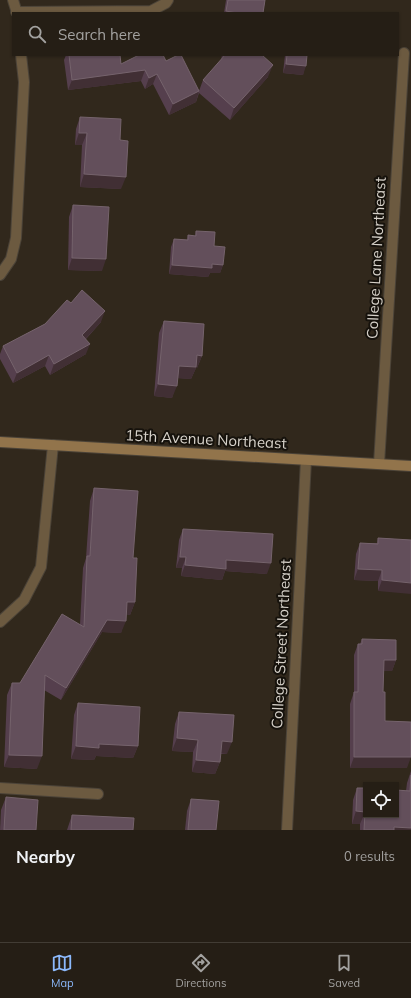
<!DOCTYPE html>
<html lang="en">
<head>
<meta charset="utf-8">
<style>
  body { margin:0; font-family:Mulish,sans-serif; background:#312b22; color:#f1f3f6 }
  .controls { position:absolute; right:12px; bottom:12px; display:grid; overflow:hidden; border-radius:0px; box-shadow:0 1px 3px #0004 }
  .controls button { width:36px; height:36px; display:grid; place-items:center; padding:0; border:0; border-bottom:1px solid #423c34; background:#251e15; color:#f1f3f6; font:20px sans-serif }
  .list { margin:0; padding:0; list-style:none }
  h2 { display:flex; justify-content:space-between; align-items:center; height:52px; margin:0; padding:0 16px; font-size:17px }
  h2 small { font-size:13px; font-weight:400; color:#a3a2a0 }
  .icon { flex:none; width:22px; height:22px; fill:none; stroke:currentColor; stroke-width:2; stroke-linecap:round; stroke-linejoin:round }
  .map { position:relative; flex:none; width:411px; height:830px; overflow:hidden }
  .search { position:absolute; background:#251e15; box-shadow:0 1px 3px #0004; left:12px; right:12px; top:12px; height:44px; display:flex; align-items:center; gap:10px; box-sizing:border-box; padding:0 14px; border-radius:0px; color:#a3a2a0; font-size:15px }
  .sheet { height:112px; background:#251e15 }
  nav { display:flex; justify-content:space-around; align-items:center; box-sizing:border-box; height:56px; border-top:1px solid #423c34; background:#251e15; font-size:11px; color:#a3a2a0 }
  nav a { display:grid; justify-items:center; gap:2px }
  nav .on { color:#8cb9fc }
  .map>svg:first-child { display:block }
</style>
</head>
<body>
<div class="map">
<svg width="411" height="830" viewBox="0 0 411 830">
  <rect width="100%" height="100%" fill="#31281c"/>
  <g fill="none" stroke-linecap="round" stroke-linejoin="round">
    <!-- street casing -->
    <g stroke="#4b4338" stroke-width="12">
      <g id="street">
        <path d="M 13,0 L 17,13"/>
        <path d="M 16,12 L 151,11 L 166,3 L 168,0"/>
        <path d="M 0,275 L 11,259 L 16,238 L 24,82 L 21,55"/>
        <path d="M 379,464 L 404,53"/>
        <path d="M 0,622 L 24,600 L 41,567 L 53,445"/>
        <path d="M 0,788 L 98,794"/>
        <path d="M 287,830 L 306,460"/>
      </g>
    </g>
    <!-- secondary casing -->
    <g stroke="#4b4338" stroke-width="12">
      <path id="secondary" d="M 0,442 L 411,466"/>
    </g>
    <!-- street -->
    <use href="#street" stroke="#6c5a40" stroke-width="10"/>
    <!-- secondary -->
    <use href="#secondary" stroke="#92744b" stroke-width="10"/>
  </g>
  <!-- wall -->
  <g fill="#553f4d">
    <path d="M 226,0 L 265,0 L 263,13 L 224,13 Z"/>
    <path d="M 66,55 L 120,55 L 121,64 L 166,61 L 199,91 L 203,80 L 221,60 L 222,55 L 262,55 L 268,77 L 230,120 L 199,93 L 196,102 L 169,115 L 153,84 L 145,89 L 141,81 L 68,90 L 64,60 Z"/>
    <path d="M 285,55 L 307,55 L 303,75 L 283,73 Z"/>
    <path d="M 80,117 L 121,189 L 80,187 L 82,145 L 75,145 L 76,129 Z"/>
    <path d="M 73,205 L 102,271 L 68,270 L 69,217 Z"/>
    <path d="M 196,231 L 214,246 L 223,265 L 220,273 L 210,273 L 208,277 L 169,274 L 171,247 L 174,239 L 187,240 L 188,235 L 195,236 Z"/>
    <path d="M 71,303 L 101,322 L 86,339 L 86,354 L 50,375 L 45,366 L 13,383 L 0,359 L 0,354 L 3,346 L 45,324 Z"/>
    <path d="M 164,321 L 202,356 L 197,368 L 196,368 L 191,379 L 178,378 L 172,398 L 154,396 L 159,333 Z"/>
    <path d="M 94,488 L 133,558 L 135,602 L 130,615 L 126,614 L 121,633 L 102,632 L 61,700 L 44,690 L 37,769 L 4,767 L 7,695 L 12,683 L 20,683 L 80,625 L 83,568 L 86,558 L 90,501 Z"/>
    <path d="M 183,529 L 267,574 L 225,571 L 222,580 L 181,576 L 182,568 L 176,568 L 179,540 Z"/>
    <path d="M 378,538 L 411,540 L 378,591 L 378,581 L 354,580 L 356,554 L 360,543 L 377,543 Z"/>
    <path d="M 362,639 L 396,660 L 392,671 L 383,671 L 383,692 L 385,721 L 407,768 L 350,768 L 350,704 L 354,692 L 354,655 L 358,644 L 360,644 Z"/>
    <path d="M 78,703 L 138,746 L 133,758 L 96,756 L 94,760 L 71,759 L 74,715 Z"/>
    <path d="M 179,712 L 227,754 L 220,754 L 220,762 L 215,774 L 192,772 L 193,752 L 172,751 L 175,724 Z"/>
    <path d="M 411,771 L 411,830 L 360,830 L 360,824 L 352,824 L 353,800 L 357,788 L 406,791 L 407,783 Z"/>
    <path d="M 6,797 L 36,830 L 0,830 L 1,810 Z"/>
    <path d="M 191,799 L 216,830 L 185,830 L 187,811 Z"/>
    <path d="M 72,815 L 133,830 L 67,830 Z"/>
  </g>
  <!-- shaded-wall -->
  <g fill="#412f34">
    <path d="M 286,64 L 306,66 L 303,75 L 283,73 Z"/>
    <path d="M 273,65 L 268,77 L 230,120 L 234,108 Z"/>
    <path d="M 145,70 L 141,81 L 68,90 L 72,80 Z"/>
    <path d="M 157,74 L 153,84 L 145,89 L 149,78 Z"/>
    <path d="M 199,91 L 196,102 L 169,115 L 173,104 Z"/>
    <path d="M 79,133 L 87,133 L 82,145 L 75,145 Z"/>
    <path d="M 84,174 L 126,177 L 121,189 L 80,187 Z"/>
    <path d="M 72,258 L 106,259 L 102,271 L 68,270 Z"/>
    <path d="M 212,264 L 223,265 L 220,273 L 210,273 L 208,277 L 169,274 L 172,265 Z"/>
    <path d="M 105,311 L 101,322 L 79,346 L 82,335 Z"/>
    <path d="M 90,344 L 86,354 L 50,375 L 54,364 Z"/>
    <path d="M 49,355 L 45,366 L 13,383 L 17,373 Z"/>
    <path d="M 197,355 L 202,356 L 197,368 L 196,368 L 191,379 L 174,378 L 179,366 Z"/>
    <path d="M 158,384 L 177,386 L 172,398 L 154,396 Z"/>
    <path d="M 180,557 L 186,557 L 182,568 L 176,568 Z"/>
    <path d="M 226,560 L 271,563 L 267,574 L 225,571 L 222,580 L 181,576 L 185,565 Z"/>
    <path d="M 358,569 L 382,570 L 378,581 L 354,580 Z"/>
    <path d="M 382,580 L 411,583 L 411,594 L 378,591 Z"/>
    <path d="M 127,602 L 135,602 L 130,615 L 122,614 Z"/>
    <path d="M 107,620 L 126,621 L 121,633 L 102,632 L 61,700 L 66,688 Z"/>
    <path d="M 384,660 L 396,660 L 392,671 L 379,671 Z"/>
    <path d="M 177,738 L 198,740 L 193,752 L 172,751 Z"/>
    <path d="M 222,741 L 232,742 L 227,754 L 217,753 Z"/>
    <path d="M 99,744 L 138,746 L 133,758 L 96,756 L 94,760 L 71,759 L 76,746 Z"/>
    <path d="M 9,755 L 42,756 L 37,769 L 4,767 Z"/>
    <path d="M 354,757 L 411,757 L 407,768 L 350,768 Z"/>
    <path d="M 196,760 L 220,762 L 215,774 L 192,772 Z"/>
    <path d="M 356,811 L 365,812 L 360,824 L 352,824 Z"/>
    <path d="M 394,827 L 411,828 L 411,830 L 393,830 Z"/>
  </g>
  <!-- building -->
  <g fill="#634f5b" stroke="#75636c">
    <path d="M 228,0 L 265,0 L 263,13 L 237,13 L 226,11 Z"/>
    <path d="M 69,55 L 120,55 L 121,64 L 139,55 L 163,55 L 166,61 L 178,55 L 181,55 L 199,91 L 173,104 L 157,74 L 149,78 L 145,70 L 72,80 Z"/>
    <path d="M 225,55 L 262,55 L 273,65 L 234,108 L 203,80 Z"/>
    <path d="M 287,55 L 307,55 L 306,66 L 286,64 Z"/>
    <path d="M 80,117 L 121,119 L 120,140 L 128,141 L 126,177 L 84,174 L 87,133 L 79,133 Z"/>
    <path d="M 73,205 L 109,207 L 106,259 L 72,258 Z"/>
    <path d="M 196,231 L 215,232 L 214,246 L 225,247 L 223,265 L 212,264 L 212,268 L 172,265 L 174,239 L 188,240 L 188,235 L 196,236 Z"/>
    <path d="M 82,290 L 105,311 L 82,335 L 90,344 L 54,364 L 49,355 L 17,373 L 3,346 L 45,324 L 67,300 L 71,303 Z"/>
    <path d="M 164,321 L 204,324 L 202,356 L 197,355 L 196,367 L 179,366 L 177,386 L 158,384 Z"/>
    <path d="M 94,488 L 138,491 L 133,558 L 137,558 L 135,602 L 127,602 L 126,621 L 107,620 L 66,688 L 45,675 L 42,756 L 9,755 L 12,683 L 20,683 L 62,614 L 84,627 L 87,556 L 90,556 Z"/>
    <path d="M 183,529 L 273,534 L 271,563 L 226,560 L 226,569 L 185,565 L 186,557 L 180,557 Z"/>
    <path d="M 378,538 L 411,540 L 411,583 L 382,580 L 382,570 L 358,569 L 360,543 L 378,544 Z"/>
    <path d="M 362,639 L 396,640 L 396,660 L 384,660 L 383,692 L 385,692 L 385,721 L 411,722 L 411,757 L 354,757 L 354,692 L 358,692 L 358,644 L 362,644 Z"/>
    <path d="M 78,703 L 140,707 L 138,746 L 99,744 L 99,748 L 76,746 Z"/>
    <path d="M 179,712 L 234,715 L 232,742 L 222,741 L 220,762 L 196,760 L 198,740 L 177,738 Z"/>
    <path d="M 411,775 L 411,828 L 394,827 L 394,830 L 364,830 L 365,812 L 356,811 L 357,788 L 366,788 L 366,815 L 396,815 L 396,790 L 410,791 Z"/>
    <path d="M 6,797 L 38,800 L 36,830 L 4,830 Z"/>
    <path d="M 191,799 L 219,801 L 216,830 L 188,830 Z"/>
    <path d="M 72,815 L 134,818 L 133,830 L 71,830 Z"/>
  </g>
  <g text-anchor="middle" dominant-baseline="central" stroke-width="4" stroke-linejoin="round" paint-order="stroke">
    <!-- street labels -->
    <g font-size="15" fill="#d6d1c9" stroke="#16120c">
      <text transform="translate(376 258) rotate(-87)">College Lane Northeast</text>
      <text transform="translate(206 439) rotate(3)">15th Avenue Northeast</text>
      <text transform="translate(281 644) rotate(-87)">College Street Northeast</text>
    </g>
  </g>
</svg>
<div class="controls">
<button><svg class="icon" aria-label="locate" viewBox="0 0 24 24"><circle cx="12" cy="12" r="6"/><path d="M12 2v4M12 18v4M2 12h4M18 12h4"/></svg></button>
</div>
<div class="search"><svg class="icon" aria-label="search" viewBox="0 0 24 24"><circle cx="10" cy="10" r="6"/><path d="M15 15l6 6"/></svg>Search here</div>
</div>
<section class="sheet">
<h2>Nearby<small>0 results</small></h2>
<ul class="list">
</ul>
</section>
<nav>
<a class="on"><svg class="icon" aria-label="map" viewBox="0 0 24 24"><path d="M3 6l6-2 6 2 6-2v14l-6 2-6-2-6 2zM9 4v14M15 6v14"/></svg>Map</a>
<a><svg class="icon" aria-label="directions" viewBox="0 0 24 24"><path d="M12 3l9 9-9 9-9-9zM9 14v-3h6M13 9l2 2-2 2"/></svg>Directions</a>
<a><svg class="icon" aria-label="saved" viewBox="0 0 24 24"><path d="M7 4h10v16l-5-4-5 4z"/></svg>Saved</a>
</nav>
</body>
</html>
